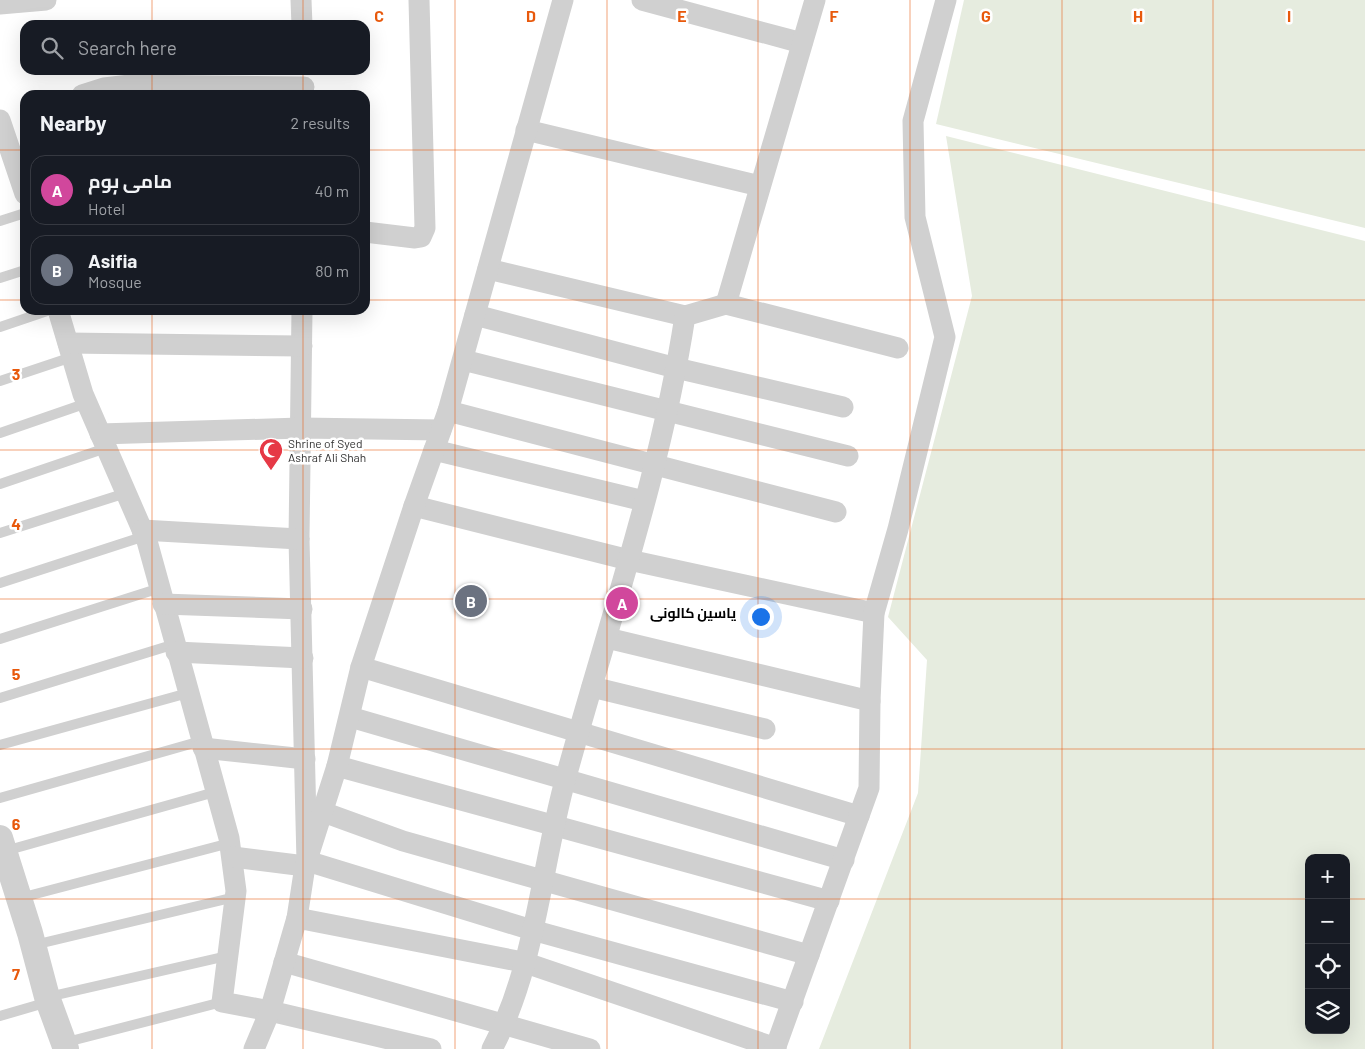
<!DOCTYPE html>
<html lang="en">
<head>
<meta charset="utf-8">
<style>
  body { margin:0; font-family:Barlow,Cairo,sans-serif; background:#242831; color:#f1f3f6 }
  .controls { position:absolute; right:15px; bottom:15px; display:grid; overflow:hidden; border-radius:10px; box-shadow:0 5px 20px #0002 }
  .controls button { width:45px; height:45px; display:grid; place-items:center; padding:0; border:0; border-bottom:1px solid #363941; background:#171b24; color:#f1f3f6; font:25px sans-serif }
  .you { position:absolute; left:760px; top:616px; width:18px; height:18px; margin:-12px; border:4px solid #fff; border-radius:50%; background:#1a73e8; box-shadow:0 0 0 8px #1a73e833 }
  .badge { display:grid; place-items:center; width:32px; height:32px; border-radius:50%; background:#e63946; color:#fff; font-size:16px; font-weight:700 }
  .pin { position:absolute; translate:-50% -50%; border:2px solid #fff; box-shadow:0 1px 5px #0006 }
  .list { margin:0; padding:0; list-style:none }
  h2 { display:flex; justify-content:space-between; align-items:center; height:65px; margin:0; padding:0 20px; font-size:21px }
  h2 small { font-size:16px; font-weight:400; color:#9ea1a6 }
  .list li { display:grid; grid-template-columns:32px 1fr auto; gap:15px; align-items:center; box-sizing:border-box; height:70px; margin:0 10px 10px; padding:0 10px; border:1px solid #363941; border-radius:15px }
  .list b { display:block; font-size:19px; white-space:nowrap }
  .list p { margin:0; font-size:16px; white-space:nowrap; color:#9ea1a6 }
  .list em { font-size:16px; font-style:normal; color:#9ea1a6 }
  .icon { flex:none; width:28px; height:28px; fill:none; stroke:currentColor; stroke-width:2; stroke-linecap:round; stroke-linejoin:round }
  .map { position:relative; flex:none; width:1365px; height:1049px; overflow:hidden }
  .search { position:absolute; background:#171b24; box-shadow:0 5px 20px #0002; left:20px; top:20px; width:350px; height:55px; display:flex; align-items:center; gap:12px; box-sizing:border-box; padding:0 18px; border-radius:15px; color:#9ea1a6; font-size:19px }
  .panel { position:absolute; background:#171b24; box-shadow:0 5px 20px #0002; left:20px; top:90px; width:350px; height:225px; border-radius:15px }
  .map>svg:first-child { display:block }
</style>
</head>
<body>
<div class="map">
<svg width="1365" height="1049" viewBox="0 0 1365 1049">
  <rect width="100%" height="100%" fill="#fff"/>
  <!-- green -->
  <g fill="#e6ecdf" fill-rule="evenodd">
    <path d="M 964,0 L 1365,0 L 1365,228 L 936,124 Z"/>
    <path d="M 946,136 L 1365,241 L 1365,1049 L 819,1049 L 918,793 L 927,660 L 888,617 L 972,296 ZM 1309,858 L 1346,858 L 1346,1030 L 1309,1030 Z"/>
  </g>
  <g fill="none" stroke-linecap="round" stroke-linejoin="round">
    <!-- service -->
    <g stroke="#d0d0d0" stroke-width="10">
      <path d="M 0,221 L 25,213"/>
      <path d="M 0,278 L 25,270"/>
      <path d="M 0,327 L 50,310"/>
      <path d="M 0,381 L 72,357"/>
      <path d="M 0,433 L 87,403"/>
      <path d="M 0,484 L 106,448"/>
      <path d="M 0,533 L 126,493"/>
      <path d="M 0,583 L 145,536"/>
      <path d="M 0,639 L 160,588"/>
      <path d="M 0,698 L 175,644"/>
      <path d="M 0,745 L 188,693"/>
      <path d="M 0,798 L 201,741"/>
      <path d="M 5,851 L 215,792"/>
      <path d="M 20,898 L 230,843"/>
      <path d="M 34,945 L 235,897"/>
      <path d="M 48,997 L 227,956"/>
      <path d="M 0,1016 L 48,1002"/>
      <path d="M 63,1043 L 222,1002"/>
    </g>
    <!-- minor -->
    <g stroke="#d0d0d0" stroke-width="21">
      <path d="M 301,0 L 302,25"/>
      <path d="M 642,0 L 802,43"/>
      <path d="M 0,4 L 46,0"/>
      <path d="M 82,95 L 104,88 L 130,85 L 304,87"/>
      <path d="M 0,120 L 25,194"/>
      <path d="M 526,130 L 760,186"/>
      <path d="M 365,232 L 415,238 L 421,237 L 425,228 L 419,0"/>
      <path d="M 488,269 L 685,316"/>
      <path d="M 726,304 L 815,0"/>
      <path d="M 58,310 L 83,394 L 147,541 L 229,838 L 236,891 L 222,1002 L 270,1011 L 431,1049"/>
      <path d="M 302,310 L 299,539 L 307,861 L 532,930 L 793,1002"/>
      <path d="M 475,315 L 676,368 L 843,407"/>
      <path d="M 68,343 L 302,346"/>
      <path d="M 463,360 L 848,456"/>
      <path d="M 448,411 L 836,512"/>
      <path d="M 100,434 L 300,428 L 441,430"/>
      <path d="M 434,450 L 644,501"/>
      <path d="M 414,506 L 629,560 L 874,613"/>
      <path d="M 142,530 L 299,539"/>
      <path d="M 163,604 L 302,609"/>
      <path d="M 607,638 L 870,701"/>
      <path d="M 176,652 L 303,658"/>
      <path d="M 361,667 L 859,816"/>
      <path d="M 592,687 L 765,729"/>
      <path d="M 350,717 L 844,860"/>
      <path d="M 203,748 L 305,759"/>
      <path d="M 337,766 L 829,901"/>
      <path d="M 323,812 L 403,841 L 809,955"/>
      <path d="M 233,857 L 305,866"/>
      <path d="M 297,918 L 523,962 L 776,1048"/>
      <path d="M 284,962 L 590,1049"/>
      <path d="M 254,1049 L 270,1011 L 297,918 L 305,866 L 337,766 L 361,667 L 414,506 L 448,411 L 563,0"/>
      <path d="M 492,1049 C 536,966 541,867 566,777 C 608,624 661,473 685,316 L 726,304 L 898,348"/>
      <path d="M 775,1049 L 869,788 L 870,701 L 874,613 L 898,529 L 945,337 L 915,217 L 913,121 L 946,0"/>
    </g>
    <!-- tertiary -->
    <path stroke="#d0d0d0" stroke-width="26" d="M 0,838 L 30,933 L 47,997 L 66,1049"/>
  </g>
  <!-- grid -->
  <path fill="none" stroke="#e8590c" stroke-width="1" stroke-opacity="0.55" d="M 152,0 L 152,25M 303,0 L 303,25M 455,0 L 455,1049M 607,0 L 607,1049M 758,0 L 758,1049M 910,0 L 910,1049M 1062,0 L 1062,1049M 1213,0 L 1213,1049M 152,70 L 152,95M 303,70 L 303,95M 0,150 L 25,150M 365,150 L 1365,150M 0,300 L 25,300M 365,300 L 1365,300M 152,310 L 152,1049M 303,310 L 303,1049M 0,450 L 1365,450M 0,599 L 1365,599M 0,749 L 1365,749M 0,899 L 1309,899M 1346,899 L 1365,899"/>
  <!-- icons -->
  <defs>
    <g id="mosque-pin" transform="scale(1.25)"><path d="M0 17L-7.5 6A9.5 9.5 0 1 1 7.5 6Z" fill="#e63946" stroke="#fff"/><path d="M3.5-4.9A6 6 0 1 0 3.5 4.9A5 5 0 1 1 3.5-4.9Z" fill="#fff"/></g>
  </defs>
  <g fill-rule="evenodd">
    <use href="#mosque-pin" x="271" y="450"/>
  </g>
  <g text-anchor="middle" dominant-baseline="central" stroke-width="5" stroke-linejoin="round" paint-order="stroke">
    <!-- poi labels -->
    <g font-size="12" fill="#333" stroke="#fff" text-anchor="start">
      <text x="288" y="443">Shrine of Syed<tspan x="288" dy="14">Ashraf Ali Shah</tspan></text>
    </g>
    <!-- neighbourhood labels -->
    <g font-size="14" font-weight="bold" fill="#000" stroke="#fff">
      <text x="693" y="612">یاسین کالونی</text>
    </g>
  </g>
  <g font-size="16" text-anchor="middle" font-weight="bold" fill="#e8590c" stroke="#fff" stroke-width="5" stroke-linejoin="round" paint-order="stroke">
    <text x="379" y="22">C</text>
    <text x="531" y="22">D</text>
    <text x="682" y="22">E</text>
    <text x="834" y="22">F</text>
    <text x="986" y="22">G</text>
    <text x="1138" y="22">H</text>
    <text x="1289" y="22">I</text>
    <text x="16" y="380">3</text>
    <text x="16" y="530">4</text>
    <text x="16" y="680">5</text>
    <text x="16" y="830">6</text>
    <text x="16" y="980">7</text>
  </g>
</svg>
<div class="controls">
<button>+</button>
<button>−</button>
<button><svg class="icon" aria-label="locate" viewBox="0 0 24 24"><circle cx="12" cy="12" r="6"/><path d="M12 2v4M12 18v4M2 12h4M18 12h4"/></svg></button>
<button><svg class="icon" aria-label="layers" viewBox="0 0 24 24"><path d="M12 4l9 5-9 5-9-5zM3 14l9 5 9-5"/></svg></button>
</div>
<div class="you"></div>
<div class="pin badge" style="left:622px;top:603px;background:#d1479c">A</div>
<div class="pin badge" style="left:471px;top:601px;background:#6b7280">B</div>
<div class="search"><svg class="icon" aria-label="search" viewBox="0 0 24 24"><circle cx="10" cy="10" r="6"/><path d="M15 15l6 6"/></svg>Search here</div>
<section class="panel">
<h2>Nearby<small>2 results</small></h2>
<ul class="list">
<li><span class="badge" style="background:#d1479c">A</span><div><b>مامی ہوم</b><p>Hotel</p></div><em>40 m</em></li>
<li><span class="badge" style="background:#6b7280">B</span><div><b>Asifia</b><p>Mosque</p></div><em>80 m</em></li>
</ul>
</section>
</div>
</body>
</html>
